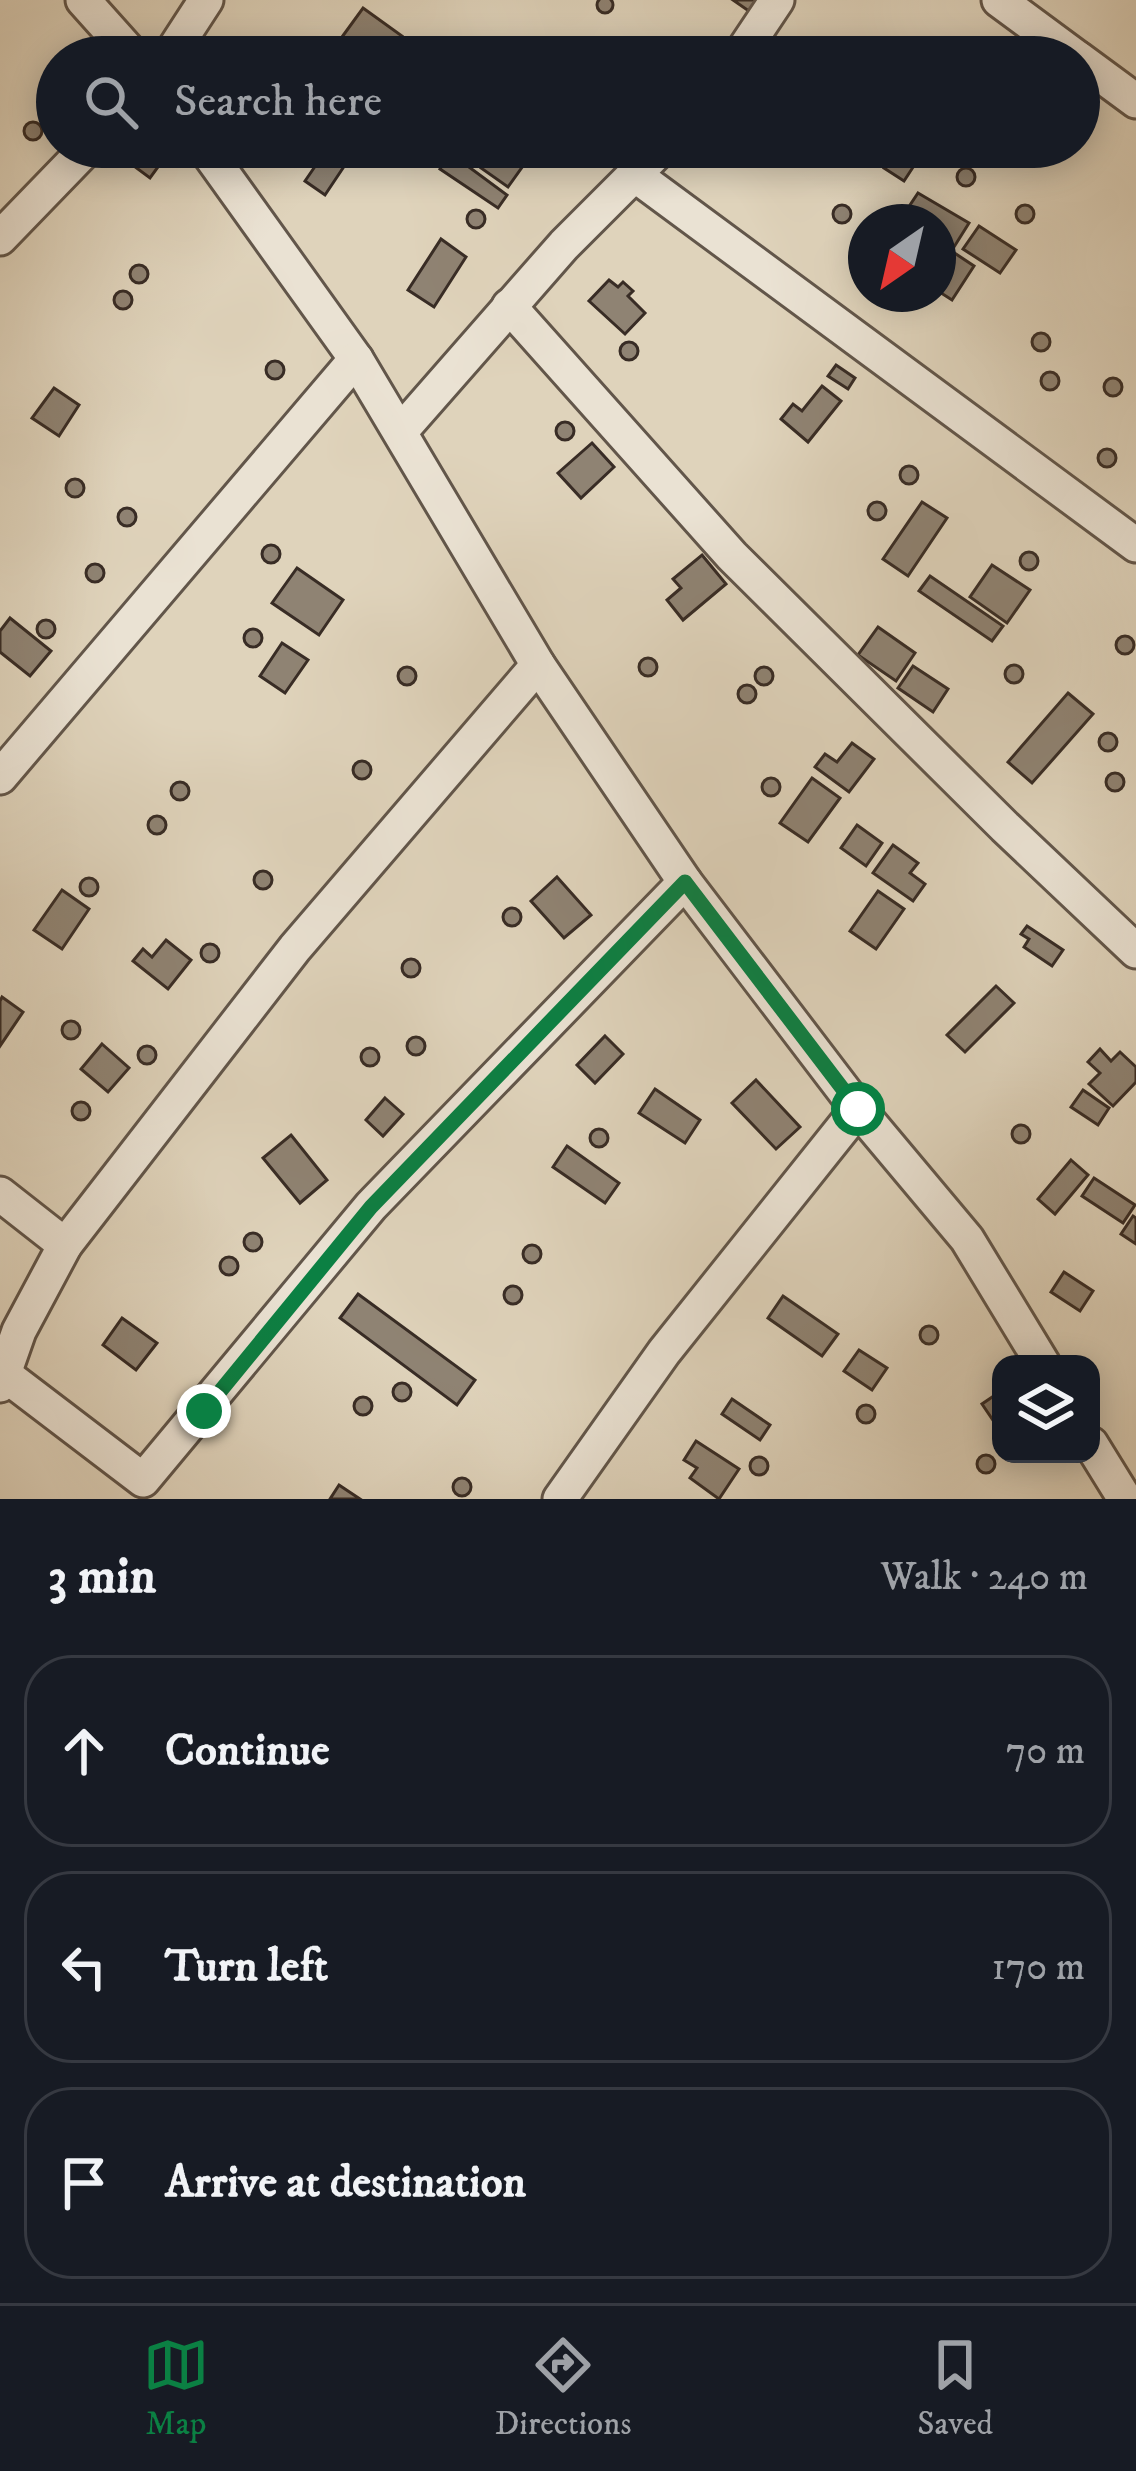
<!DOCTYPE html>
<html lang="en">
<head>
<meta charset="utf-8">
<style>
  body { margin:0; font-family:"IM FELL DW Pica",serif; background:#20242c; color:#f1f3f6 }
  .controls { position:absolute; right:36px; bottom:36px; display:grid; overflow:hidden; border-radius:24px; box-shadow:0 6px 30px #0003 }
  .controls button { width:108px; height:108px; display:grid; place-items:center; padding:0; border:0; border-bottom:3px solid #363941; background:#171b24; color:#f1f3f6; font:60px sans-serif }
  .compass { position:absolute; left:848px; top:204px; width:108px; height:108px; border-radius:50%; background:#171b24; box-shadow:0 6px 30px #0003; rotate:214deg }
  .stop { position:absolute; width:36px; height:36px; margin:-27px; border:9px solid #0b8043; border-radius:50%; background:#fff }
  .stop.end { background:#0b8043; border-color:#fff; box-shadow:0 3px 12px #0008 }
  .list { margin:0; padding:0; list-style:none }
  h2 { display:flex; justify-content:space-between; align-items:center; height:156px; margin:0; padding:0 48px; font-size:51px }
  h2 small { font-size:39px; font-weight:400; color:#9ea1a6 }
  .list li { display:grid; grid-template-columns:78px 1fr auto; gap:36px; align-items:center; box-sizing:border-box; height:192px; margin:0 24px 24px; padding:0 24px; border:3px solid #363941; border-radius:48px }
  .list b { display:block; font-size:45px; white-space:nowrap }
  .list em { font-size:39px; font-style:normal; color:#9ea1a6 }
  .icon { flex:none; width:66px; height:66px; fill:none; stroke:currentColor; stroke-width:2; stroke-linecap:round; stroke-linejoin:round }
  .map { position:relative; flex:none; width:1136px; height:1499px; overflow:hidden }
  .search { position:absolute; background:#171b24; box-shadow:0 6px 30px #0003; left:36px; right:36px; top:36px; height:132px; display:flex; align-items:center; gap:30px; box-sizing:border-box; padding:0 42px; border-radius:66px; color:#9ea1a6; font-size:45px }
  .sheet { height:804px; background:#171b24 }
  nav { display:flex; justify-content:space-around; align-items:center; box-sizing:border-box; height:168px; border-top:3px solid #363941; background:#171b24; font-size:33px; color:#9ea1a6 }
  nav a { display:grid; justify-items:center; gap:6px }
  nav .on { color:#0b8043 }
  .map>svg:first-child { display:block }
</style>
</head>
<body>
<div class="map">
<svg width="1136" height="1499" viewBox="0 0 1136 1499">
  <rect width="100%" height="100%" fill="#dfd3bb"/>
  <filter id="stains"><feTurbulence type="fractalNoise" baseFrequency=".00167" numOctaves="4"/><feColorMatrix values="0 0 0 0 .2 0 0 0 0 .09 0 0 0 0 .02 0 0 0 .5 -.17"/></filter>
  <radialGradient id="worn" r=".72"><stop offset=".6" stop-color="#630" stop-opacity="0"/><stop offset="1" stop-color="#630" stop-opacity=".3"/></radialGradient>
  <!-- building -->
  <g fill="#8f8373" stroke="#382c25" stroke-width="3">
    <circle cx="605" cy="5" r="8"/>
    <path d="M 733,0 L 767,0 L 756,16 Z"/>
    <path d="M 363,8 L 402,36 L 387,57 L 370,57 L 342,37 Z"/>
    <path d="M 801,42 L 823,57 L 791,57 Z"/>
    <circle cx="33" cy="131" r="9"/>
    <path d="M 131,147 L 146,147 L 163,160 L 150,178 L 123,158 Z"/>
    <path d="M 496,147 L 517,147 L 530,156 L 508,187 L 481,168 Z"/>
    <path d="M 898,147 L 909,147 L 921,155 L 904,181 L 884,168 Z"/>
    <path d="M 327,149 L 347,162 L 325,195 L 305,181 Z"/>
    <path d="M 450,153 L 507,195 L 498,208 L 440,169 Z"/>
    <circle cx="966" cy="177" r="9"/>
    <path d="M 918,193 L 969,223 L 954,247 L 938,236 L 938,222 L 917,222 L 904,214 Z"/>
    <circle cx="1025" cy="214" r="9"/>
    <circle cx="842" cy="214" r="9"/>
    <circle cx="476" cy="219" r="9"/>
    <path d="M 979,226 L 1016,250 L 1000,273 L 963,249 Z"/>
    <path d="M 441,239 L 466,257 L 434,307 L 408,290 Z"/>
    <path d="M 938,242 L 974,266 L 952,300 L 938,291 Z"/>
    <circle cx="139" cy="274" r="9"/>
    <path d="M 609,280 L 618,287 L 623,282 L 633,291 L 628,296 L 645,313 L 625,334 L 589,301 Z"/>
    <circle cx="123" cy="300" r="9"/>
    <circle cx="1041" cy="342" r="9"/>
    <circle cx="629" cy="351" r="9"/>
    <circle cx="275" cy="370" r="9"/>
    <path d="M 836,365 L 855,378 L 848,389 L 828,376 Z"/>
    <circle cx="1050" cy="381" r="9"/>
    <circle cx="1113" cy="387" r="9"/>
    <path d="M 822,386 L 841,401 L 808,442 L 781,419 L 793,404 L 802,411 Z"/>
    <path d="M 54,388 L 79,405 L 59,436 L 32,418 Z"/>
    <circle cx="565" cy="431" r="9"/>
    <path d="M 592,443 L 614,467 L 581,498 L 558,473 Z"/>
    <circle cx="1107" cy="458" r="9"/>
    <circle cx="909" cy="475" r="9"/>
    <circle cx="75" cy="488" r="9"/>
    <circle cx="877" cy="511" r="9"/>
    <path d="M 922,502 L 947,518 L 908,576 L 883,559 Z"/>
    <circle cx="127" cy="517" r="9"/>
    <circle cx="271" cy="554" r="9"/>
    <circle cx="1029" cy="561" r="9"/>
    <path d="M 702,555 L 726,584 L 683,620 L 667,600 L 681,588 L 673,579 Z"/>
    <circle cx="95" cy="573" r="9"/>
    <path d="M 992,565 L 1030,590 L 1007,623 L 970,597 Z"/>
    <path d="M 297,568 L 343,600 L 319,635 L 272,603 Z"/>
    <path d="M 930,576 L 1003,626 L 992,641 L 919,591 Z"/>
    <path d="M 10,618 L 51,651 L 30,676 L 0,652 L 0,631 Z"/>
    <circle cx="46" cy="629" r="9"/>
    <path d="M 878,627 L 915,653 L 896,681 L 858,655 Z"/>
    <circle cx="253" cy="638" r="9"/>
    <circle cx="1125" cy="645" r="9"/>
    <path d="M 282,643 L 308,660 L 285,693 L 260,676 Z"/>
    <circle cx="648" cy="667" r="9"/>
    <circle cx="1014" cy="674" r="9"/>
    <path d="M 913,666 L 948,689 L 933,712 L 898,688 Z"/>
    <circle cx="764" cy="676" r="9"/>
    <circle cx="407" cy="676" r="9"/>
    <circle cx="747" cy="694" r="9"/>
    <path d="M 1068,693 L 1093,714 L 1032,783 L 1008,762 Z"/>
    <circle cx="1108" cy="742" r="9"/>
    <path d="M 852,743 L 874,759 L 849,792 L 815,767 L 825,754 L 837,762 Z"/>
    <circle cx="362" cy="770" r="9"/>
    <circle cx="1115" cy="782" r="9"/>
    <circle cx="771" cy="787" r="9"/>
    <path d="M 812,778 L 840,798 L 808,842 L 780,823 Z"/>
    <circle cx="180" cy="791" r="9"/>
    <circle cx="157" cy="825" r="9"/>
    <path d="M 857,825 L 882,843 L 866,866 L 841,848 Z"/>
    <path d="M 893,845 L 918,863 L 910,873 L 925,884 L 913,901 L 873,873 Z"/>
    <circle cx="263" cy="880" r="9"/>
    <path d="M 557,877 L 591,915 L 564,938 L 531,901 Z"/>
    <circle cx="89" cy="887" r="9"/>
    <path d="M 62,890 L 89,909 L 62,949 L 34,930 Z"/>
    <path d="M 878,891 L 904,909 L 876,949 L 850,931 Z"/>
    <circle cx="512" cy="917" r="9"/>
    <path d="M 1027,926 L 1063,950 L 1052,966 L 1024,947 L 1029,939 L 1021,934 Z"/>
    <path d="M 166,940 L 191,960 L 168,989 L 133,961 L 143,949 L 152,957 Z"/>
    <circle cx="210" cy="953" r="9"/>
    <circle cx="411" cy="968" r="9"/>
    <path d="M 996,986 L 1014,1003 L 965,1052 L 947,1035 Z"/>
    <path d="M 2,997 L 23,1012 L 0,1046 L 0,1001 Z"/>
    <circle cx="71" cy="1030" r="9"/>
    <path d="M 605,1036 L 623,1054 L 595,1083 L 577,1065 Z"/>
    <circle cx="416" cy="1046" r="9"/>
    <path d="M 102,1044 L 129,1068 L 108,1092 L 81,1069 Z"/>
    <circle cx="147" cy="1055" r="9"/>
    <circle cx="370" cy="1057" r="9"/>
    <path d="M 1100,1049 L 1111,1061 L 1120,1052 L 1136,1067 L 1136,1082 L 1113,1106 L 1089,1084 L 1100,1073 L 1088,1062 Z"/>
    <path d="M 756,1080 L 800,1127 L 776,1149 L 732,1103 Z"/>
    <path d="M 655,1089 L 700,1120 L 685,1143 L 639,1113 Z"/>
    <path d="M 1083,1090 L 1109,1108 L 1098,1125 L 1071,1107 Z"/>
    <path d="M 385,1098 L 403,1114 L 383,1136 L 366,1120 Z"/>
    <circle cx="81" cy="1111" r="9"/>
    <circle cx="1021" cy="1134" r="9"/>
    <circle cx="599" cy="1138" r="9"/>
    <path d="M 291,1135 L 327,1180 L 300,1203 L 263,1158 Z"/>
    <path d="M 567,1146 L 619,1183 L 605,1203 L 553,1167 Z"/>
    <path d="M 1071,1160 L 1088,1175 L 1055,1214 L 1038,1199 Z"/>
    <path d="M 1094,1178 L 1135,1205 L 1123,1223 L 1082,1196 Z"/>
    <path d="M 1133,1216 L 1136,1218 L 1136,1244 L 1121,1234 Z"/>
    <circle cx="253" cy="1242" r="9"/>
    <circle cx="532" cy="1254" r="9"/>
    <circle cx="229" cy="1266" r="9"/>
    <path d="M 1064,1272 L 1093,1291 L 1080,1311 L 1051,1292 Z"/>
    <circle cx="513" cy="1295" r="9"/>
    <path d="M 358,1294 L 475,1380 L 457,1405 L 340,1318 Z"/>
    <path d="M 783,1296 L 838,1334 L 822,1356 L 768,1318 Z"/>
    <path d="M 122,1318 L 157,1343 L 136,1370 L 103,1345 Z"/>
    <circle cx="929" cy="1335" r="9"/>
    <path d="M 859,1350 L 887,1368 L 872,1390 L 844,1371 Z"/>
    <circle cx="402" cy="1392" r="9"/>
    <path d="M 1001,1391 L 1001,1432 L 982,1404 Z"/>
    <circle cx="363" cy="1406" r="9"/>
    <path d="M 732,1399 L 770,1425 L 760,1440 L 722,1414 Z"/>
    <circle cx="866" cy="1414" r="9"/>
    <path d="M 696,1441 L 739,1469 L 719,1499 L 690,1478 L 697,1468 L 684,1460 Z"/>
    <circle cx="986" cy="1464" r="9"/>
    <circle cx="759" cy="1466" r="9"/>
    <circle cx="462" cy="1487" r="9"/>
    <path d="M 339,1485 L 360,1499 L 330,1499 Z"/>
  </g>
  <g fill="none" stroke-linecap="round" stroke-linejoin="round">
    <!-- minor casing -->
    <g stroke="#62564a" stroke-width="39">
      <g id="minor">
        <path d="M 83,0 L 134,57"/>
        <path d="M 999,0 L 1076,57"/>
        <path d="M 169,57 L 206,0"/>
        <path d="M 739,57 L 777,0"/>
        <path d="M 1079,59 L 1136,101"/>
        <path d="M 204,147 L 356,359 L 538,665 L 685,882 L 858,1109 L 967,1239 L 1043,1364"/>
        <path d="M 635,175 L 1136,545"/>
        <path d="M 0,238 L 88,147"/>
        <path d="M 509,306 L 732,556 L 1005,827 L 1136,951"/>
        <path d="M 401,431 L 564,245 L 662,147"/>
        <path d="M 0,777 L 356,359"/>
        <path d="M 0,1194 L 65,1245"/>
        <path d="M 4,1374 L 143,1480 L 371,1206 L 685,882"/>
        <path d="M 0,1385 L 19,1331 L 65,1245 L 295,948 L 538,665"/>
        <path d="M 1091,1444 L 1125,1499"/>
        <path d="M 560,1499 L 664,1352 L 858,1109"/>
      </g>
    </g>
    <!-- minor -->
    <use href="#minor" stroke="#eae2d3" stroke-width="33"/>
  </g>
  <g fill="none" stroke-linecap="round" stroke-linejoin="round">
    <!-- route -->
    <path stroke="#0b8043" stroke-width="15" d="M 204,1411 L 371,1207 L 685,882 L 858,1109"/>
  </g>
  <rect width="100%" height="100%" filter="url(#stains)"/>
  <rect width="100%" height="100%" fill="url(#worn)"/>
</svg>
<div class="controls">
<button><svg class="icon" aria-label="layers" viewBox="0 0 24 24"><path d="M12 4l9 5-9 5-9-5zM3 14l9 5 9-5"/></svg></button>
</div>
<svg class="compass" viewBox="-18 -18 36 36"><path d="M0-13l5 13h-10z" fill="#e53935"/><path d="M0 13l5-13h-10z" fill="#9ea1a6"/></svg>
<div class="stop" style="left:858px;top:1109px"></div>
<div class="stop end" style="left:204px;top:1411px"></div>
<div class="search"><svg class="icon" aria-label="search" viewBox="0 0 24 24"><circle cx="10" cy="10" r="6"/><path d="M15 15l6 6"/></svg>Search here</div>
</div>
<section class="sheet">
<h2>3 min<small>Walk · 240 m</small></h2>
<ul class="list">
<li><svg class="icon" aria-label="ahead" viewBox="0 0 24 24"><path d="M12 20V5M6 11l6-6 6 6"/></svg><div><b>Continue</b></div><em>70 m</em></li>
<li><svg class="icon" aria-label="left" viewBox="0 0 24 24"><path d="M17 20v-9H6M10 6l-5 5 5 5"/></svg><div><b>Turn left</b></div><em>170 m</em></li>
<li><svg class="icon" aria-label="arrive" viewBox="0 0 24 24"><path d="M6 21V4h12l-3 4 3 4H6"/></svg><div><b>Arrive at destination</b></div></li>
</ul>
</section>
<nav>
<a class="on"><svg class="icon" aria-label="map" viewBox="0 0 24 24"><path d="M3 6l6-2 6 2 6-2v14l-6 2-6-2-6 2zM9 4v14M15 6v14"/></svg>Map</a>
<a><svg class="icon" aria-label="directions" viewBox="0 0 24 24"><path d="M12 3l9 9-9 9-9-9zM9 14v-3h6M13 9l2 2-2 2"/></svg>Directions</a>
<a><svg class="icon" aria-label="saved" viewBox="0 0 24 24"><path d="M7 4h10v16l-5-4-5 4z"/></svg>Saved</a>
</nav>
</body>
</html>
